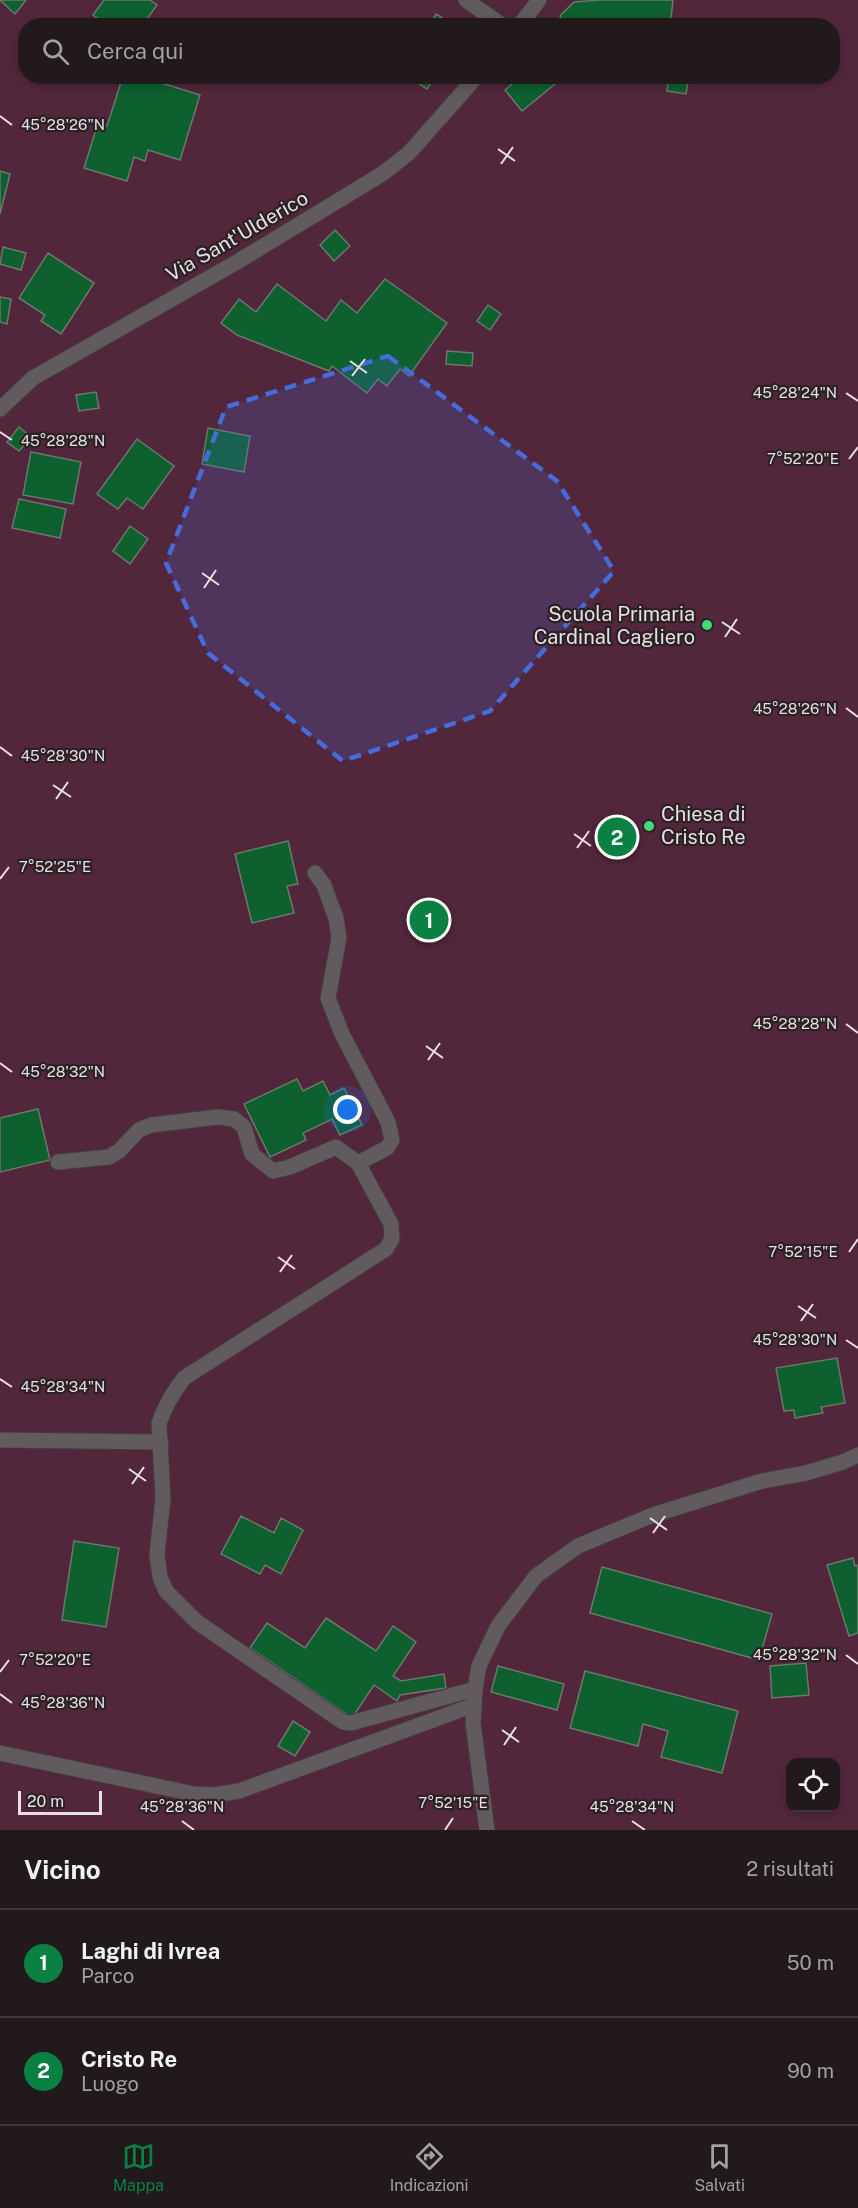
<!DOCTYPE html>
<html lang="it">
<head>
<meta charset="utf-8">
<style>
  body { margin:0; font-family:"Public Sans",sans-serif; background:#292225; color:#f1f3f6 }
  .controls { position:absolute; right:18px; bottom:18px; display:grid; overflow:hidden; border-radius:12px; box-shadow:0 3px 9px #0003 }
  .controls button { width:54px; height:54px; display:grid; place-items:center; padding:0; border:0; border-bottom:2px solid #3e383b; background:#21191c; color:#f1f3f6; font:30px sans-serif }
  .scale { position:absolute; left:18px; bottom:15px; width:84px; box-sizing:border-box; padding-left:6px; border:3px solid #e8e0e3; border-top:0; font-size:16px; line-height:21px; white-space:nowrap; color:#e8e0e3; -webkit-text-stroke:4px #2c2125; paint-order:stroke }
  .you { position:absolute; left:348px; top:1110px; width:21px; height:21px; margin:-15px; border:4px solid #fff; border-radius:50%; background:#1a73e8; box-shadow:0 0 0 9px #1a73e833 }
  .badge { display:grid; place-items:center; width:39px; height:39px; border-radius:50%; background:#0b8043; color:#fff; font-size:20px; font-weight:700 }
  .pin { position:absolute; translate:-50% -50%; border:3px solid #fff; box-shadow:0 2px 6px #0006 }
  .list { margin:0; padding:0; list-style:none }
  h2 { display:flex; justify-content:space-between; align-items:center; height:78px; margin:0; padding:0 24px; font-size:26px }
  h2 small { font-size:20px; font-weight:400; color:#a2a0a3 }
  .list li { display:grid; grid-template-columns:39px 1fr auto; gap:18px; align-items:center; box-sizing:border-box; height:108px; padding:0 24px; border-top:2px solid #3e383b }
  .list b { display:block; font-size:22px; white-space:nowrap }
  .list p { margin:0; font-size:20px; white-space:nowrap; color:#a2a0a3 }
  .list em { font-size:20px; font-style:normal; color:#a2a0a3 }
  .icon { flex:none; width:33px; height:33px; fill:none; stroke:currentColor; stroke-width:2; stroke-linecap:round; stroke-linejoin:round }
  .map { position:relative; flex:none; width:858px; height:1830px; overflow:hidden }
  .search { position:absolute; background:#21191c; box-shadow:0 3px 9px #0003; left:18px; right:18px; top:18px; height:66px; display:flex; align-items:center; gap:15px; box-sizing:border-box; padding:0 21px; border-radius:24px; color:#a2a0a3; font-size:22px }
  .sheet { height:294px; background:#21191c }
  nav { display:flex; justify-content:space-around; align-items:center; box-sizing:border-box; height:84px; border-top:2px solid #3e383b; background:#21191c; font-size:16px; color:#a2a0a3 }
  nav a { display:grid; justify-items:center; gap:3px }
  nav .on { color:#0b8043 }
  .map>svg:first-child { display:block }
</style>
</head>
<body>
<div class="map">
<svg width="858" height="1830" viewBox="0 0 858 1830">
  <rect width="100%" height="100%" fill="#2c2125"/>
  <!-- green -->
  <path fill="#52273b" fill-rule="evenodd" d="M 0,0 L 858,0 L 858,1830 L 0,1830 ZM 26,26 L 832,26 L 832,76 L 26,76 ZM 790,1762 L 836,1762 L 836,1808 L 790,1808 Z"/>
  <!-- building -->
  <g fill="#0e602f" stroke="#6c776e" stroke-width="1.5">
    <path d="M 0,0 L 26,0 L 15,14 Z"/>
    <path d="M 104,0 L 150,0 L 157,5 L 142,26 L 109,26 L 93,15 Z"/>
    <path d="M 599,0 L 673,0 L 670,26 L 564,26 L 560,16 L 574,2 Z"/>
    <path d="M 436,14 L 455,26 L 429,26 Z"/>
    <path d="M 123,76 L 139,76 L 200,95 L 180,160 L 148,150 L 145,161 L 134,157 L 127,181 L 84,168 L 98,123 L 107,126 Z"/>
    <path d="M 407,76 L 435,76 L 427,89 Z"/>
    <path d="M 522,76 L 565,76 L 522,111 L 505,90 Z"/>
    <path d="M 669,76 L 689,76 L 686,94 L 667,91 Z"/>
    <path d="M 0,171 L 10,174 L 0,214 Z"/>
    <path d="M 335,230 L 350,246 L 334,261 L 320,245 Z"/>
    <path d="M 3,247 L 26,253 L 21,270 L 0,264 Z"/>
    <path d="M 48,253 L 94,283 L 61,334 L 41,321 L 45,315 L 19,298 Z"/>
    <path d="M 385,279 L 447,323 L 409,376 L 400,369 L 387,386 L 378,379 L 367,393 L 332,366 L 329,371 L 237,335 L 221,323 L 239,299 L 256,312 L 277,284 L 326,321 L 341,300 L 357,313 Z"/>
    <path d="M 0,297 L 11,299 L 7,324 L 0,322 Z"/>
    <path d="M 488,305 L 501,314 L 490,330 L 477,321 Z"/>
    <path d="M 447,351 L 473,353 L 472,366 L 446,364 Z"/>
    <path d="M 96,392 L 99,408 L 79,411 L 76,395 Z"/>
    <path d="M 19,427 L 31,437 L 19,451 L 7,442 Z"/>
    <path d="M 208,428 L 250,436 L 244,472 L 202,464 Z"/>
    <path d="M 137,439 L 174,466 L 143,509 L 127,498 L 118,509 L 97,494 Z"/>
    <path d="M 31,452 L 81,462 L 73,504 L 23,495 Z"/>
    <path d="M 19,499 L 66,509 L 60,538 L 12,528 Z"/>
    <path d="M 130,526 L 148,539 L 130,564 L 113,551 Z"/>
    <path d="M 288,841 L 298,884 L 287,886 L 294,913 L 252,923 L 235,854 Z"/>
    <path d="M 297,1079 L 303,1091 L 323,1081 L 330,1095 L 344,1088 L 362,1125 L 340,1135 L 332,1119 L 303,1133 L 306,1140 L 270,1157 L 244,1104 Z"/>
    <path d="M 38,1109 L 50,1160 L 0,1172 L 0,1118 Z"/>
    <path d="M 837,1358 L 845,1403 L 821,1407 L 823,1413 L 795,1418 L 794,1410 L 784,1411 L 776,1368 Z"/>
    <path d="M 241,1516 L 274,1533 L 281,1518 L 303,1530 L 281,1574 L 265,1565 L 260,1574 L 221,1554 Z"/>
    <path d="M 74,1541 L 119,1548 L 106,1627 L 62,1620 Z"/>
    <path d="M 853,1558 L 855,1566 L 858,1565 L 858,1633 L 849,1636 L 827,1565 Z"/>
    <path d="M 602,1567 L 772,1614 L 759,1660 L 590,1613 Z"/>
    <path d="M 326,1618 L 376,1651 L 393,1626 L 416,1642 L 393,1676 L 401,1681 L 444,1674 L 446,1688 L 400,1695 L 397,1701 L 374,1685 L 352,1718 L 250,1648 L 267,1623 L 305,1648 Z"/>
    <path d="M 806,1663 L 809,1695 L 772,1698 L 770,1666 Z"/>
    <path d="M 498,1666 L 564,1684 L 557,1710 L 491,1692 Z"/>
    <path d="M 585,1671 L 738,1711 L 722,1773 L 661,1757 L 668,1731 L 643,1724 L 638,1746 L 570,1728 Z"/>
    <path d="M 293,1721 L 310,1732 L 295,1756 L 278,1746 Z"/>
  </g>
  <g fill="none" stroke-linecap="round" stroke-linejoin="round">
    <!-- street casing -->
    <g stroke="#463c40" stroke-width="17">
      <g id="street">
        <path d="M 466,0 L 503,26"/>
        <path d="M 519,26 L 539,0"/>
        <path d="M 0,409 L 33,378 L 237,262 L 382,174 L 409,153 L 477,76"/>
        <path d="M 315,873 L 324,885 L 330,902 L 336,918 L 339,938 L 328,998 L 342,1034 L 388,1122 L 392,1140 L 387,1148 L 358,1163"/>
        <path d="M 58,1162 L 109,1157 L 119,1151 L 139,1130 L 151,1125 L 218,1117 L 234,1119 L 244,1127 L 252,1154 L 273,1171 L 290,1167 L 336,1147 L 358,1163 L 391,1224 L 392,1239 L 386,1249 L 184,1378 C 173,1392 165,1406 159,1423 L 163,1498 L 157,1555 L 160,1577 L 166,1591 L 197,1622 L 343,1722 L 351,1723 L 475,1689"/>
        <path d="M 0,1440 L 161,1442"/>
        <path d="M 0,1753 L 194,1794 L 214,1795 L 239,1791 L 474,1705"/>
        <path d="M 487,1830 L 473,1723 L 475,1689 L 479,1666 L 498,1626 L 536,1576 L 578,1546 L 653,1515 L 762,1481 L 806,1473 L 843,1462 L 858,1455"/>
      </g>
    </g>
    <!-- street -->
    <use href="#street" stroke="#615b5d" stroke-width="15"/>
  </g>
  <!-- marked area -->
  <path fill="#466bda" fill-opacity="0.2" stroke="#466bda" stroke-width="4.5" stroke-dasharray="12 8" stroke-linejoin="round" d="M 388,356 L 557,481 L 614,571 L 490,711 L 343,761 L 208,653 L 166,563 L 226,407 Z"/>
  <!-- ticks -->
  <path fill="none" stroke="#e8e0e3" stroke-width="2" d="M 0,116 L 12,125M 498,149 L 515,161M 501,164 L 513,147M 350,361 L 367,373M 352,376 L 365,359M 846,393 L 858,401M 0,432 L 12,440M 849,459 L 858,447M 202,573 L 219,585M 204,588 L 216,570M 722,622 L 740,634M 725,637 L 737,619M 846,708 L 858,717M 0,747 L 12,756M 53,785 L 71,797M 56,799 L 68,782M 574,834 L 591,846M 577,848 L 589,831M 0,879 L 9,867M 846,1024 L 858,1033M 426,1046 L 443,1058M 428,1060 L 440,1043M 0,1063 L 12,1072M 849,1252 L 858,1239M 278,1257 L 295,1269M 280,1272 L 292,1255M 798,1306 L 816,1318M 801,1321 L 813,1304M 846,1340 L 858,1348M 0,1379 L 12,1387M 129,1469 L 146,1481M 132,1484 L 144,1467M 650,1518 L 667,1530M 653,1533 L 665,1516M 846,1655 L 858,1664M 0,1672 L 9,1660M 0,1694 L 12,1703M 502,1730 L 519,1742M 504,1745 L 516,1727M 182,1821 L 194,1830M 632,1821 L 645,1830M 445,1830 L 453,1818"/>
  <!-- markers -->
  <g fill="#46d779" stroke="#2c2125" stroke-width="2">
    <circle cx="707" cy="625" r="6"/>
    <circle cx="649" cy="826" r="6"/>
  </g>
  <g text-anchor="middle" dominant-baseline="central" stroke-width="4.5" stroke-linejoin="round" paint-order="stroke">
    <!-- street labels -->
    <g font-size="20" fill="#e8e0e3" stroke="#2c2125">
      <text transform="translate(237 236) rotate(-30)">Via Sant'Ulderico</text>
    </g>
    <!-- poi labels -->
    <g font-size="20" fill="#e8e0e3" stroke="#2c2125" text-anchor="end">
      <text x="695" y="614">Scuola Primaria<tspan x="695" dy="23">Cardinal Cagliero</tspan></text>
      <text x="661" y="814" text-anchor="start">Chiesa di<tspan x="661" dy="23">Cristo Re</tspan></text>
    </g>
  </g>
  <g font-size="15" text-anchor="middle" fill="#e8e0e3" stroke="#2c2125" stroke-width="4.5" stroke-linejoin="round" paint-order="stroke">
    <text x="63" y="130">45°28'26"N</text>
    <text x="795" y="398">45°28'24"N</text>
    <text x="63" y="446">45°28'28"N</text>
    <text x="803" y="464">7°52'20"E</text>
    <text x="795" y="714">45°28'26"N</text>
    <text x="63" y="761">45°28'30"N</text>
    <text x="55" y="872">7°52'25"E</text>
    <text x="795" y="1029">45°28'28"N</text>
    <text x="63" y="1077">45°28'32"N</text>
    <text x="803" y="1257">7°52'15"E</text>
    <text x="795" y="1345">45°28'30"N</text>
    <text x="63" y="1392">45°28'34"N</text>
    <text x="795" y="1660">45°28'32"N</text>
    <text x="55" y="1665">7°52'20"E</text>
    <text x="63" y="1708">45°28'36"N</text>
    <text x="453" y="1808">7°52'15"E</text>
    <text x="182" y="1812">45°28'36"N</text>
    <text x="632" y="1812">45°28'34"N</text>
  </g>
</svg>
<div class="controls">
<button><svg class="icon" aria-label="locate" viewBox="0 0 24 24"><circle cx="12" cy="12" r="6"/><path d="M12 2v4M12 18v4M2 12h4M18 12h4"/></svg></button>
</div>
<div class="scale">20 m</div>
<div class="you"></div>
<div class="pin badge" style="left:429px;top:920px">1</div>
<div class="pin badge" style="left:617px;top:837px">2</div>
<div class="search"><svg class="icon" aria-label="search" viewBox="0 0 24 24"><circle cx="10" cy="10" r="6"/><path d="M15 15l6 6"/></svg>Cerca qui</div>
</div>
<section class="sheet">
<h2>Vicino<small>2 risultati</small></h2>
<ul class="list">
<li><span class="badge">1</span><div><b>Laghi di Ivrea</b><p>Parco</p></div><em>50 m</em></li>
<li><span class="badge">2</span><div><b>Cristo Re</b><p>Luogo</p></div><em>90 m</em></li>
</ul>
</section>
<nav>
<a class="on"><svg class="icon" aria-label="map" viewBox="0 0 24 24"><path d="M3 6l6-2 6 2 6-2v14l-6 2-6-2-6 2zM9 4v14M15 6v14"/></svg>Mappa</a>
<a><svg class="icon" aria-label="directions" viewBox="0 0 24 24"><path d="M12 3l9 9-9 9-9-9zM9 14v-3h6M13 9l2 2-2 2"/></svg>Indicazioni</a>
<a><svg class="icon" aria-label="saved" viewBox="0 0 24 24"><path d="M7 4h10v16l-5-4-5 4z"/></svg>Salvati</a>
</nav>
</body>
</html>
